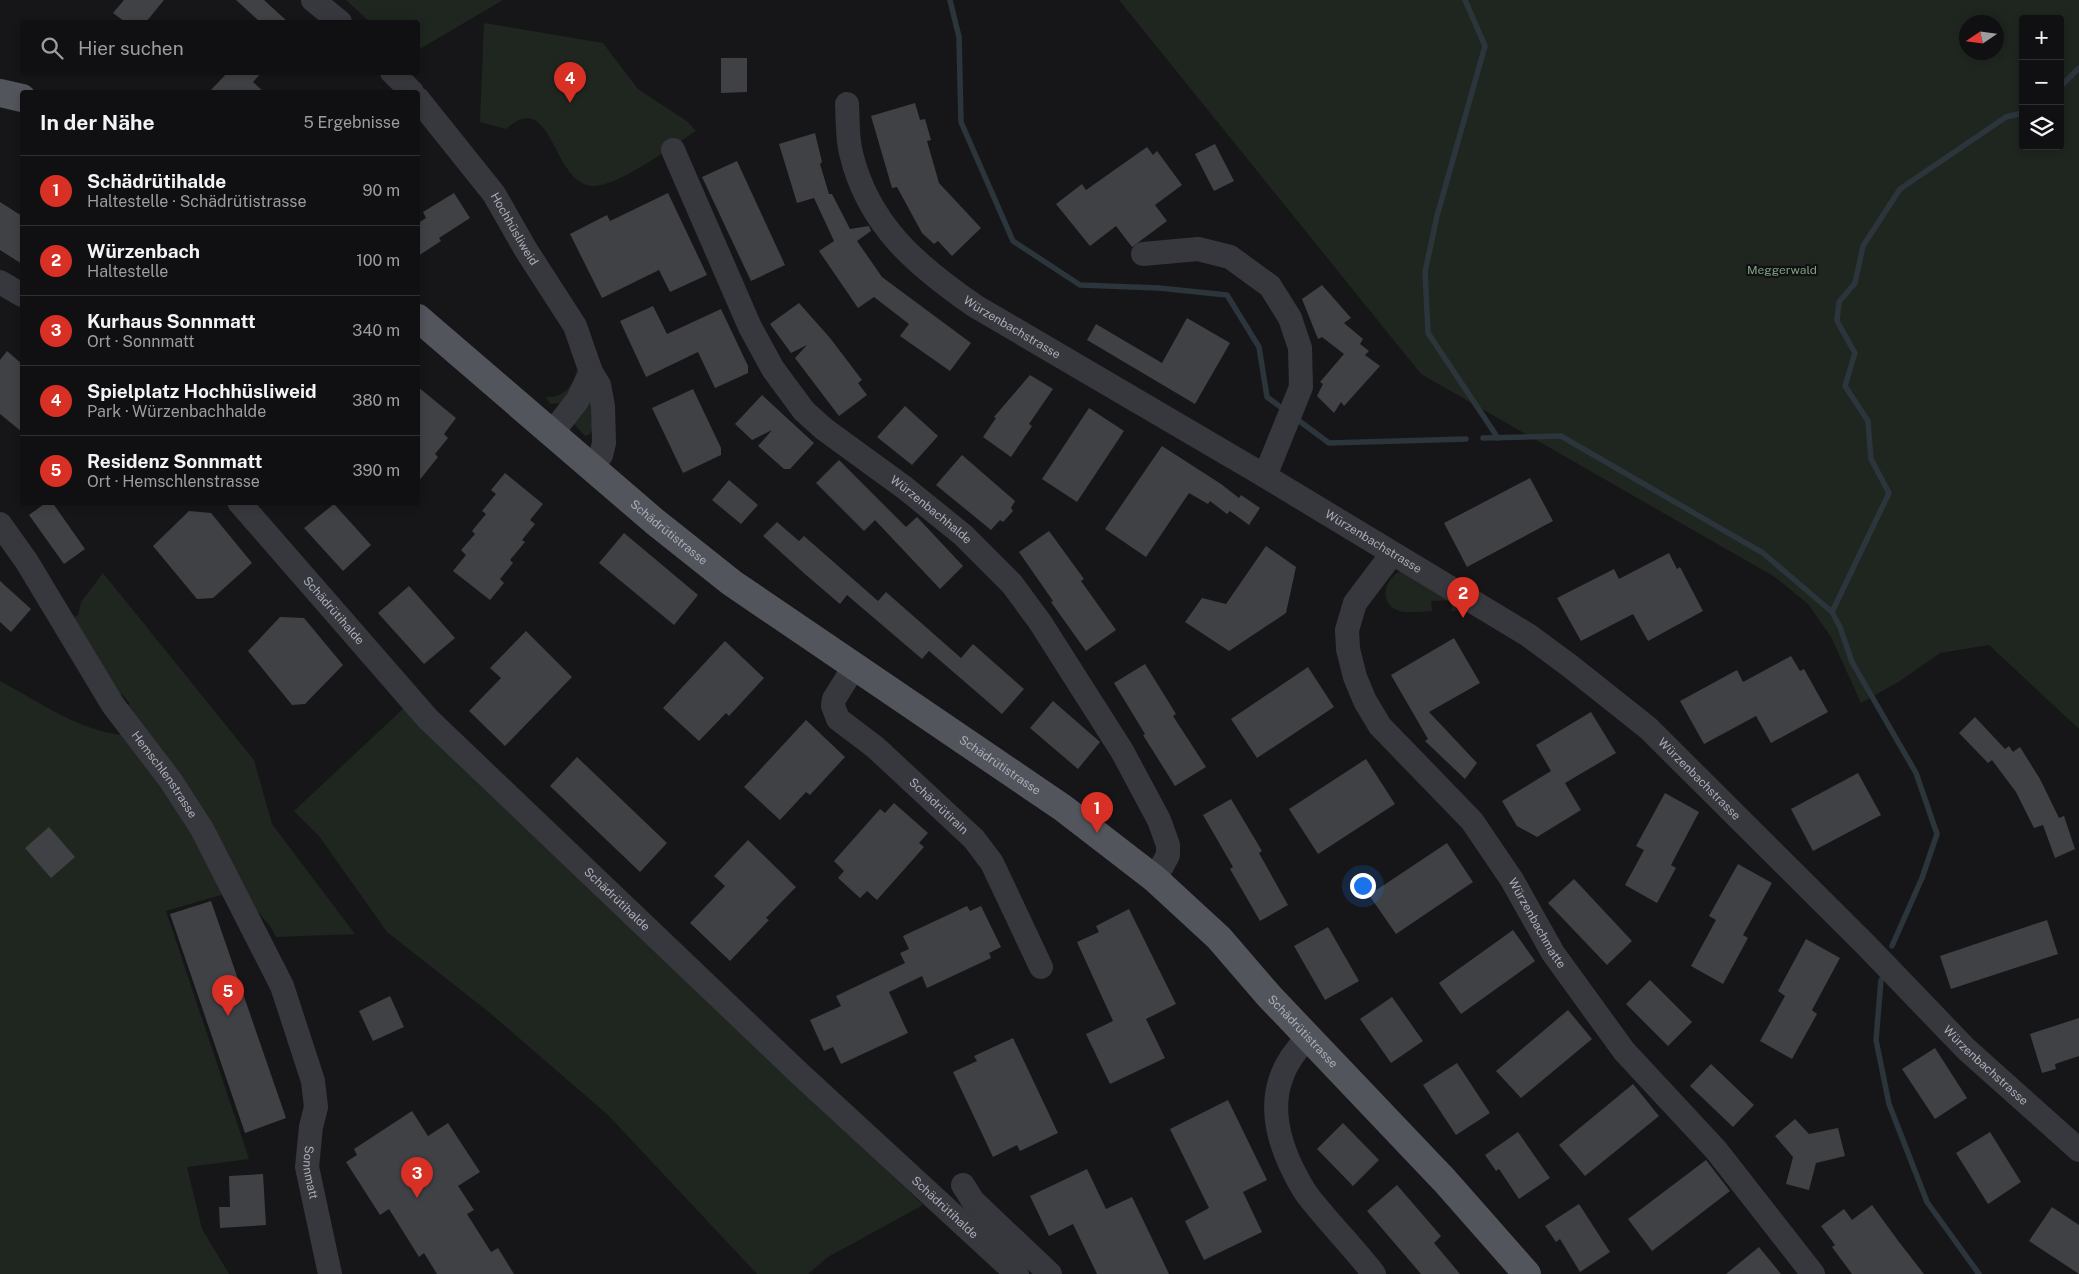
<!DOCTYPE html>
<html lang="de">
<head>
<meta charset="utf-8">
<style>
  body { margin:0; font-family:"Public Sans",sans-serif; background:#19191b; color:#f1f3f6 }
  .controls { position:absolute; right:15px; top:15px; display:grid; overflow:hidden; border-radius:5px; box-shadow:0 2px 8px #0003 }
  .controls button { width:45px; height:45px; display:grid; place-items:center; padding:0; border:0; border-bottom:1px solid #303032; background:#101012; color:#f1f3f6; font:25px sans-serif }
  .compass { position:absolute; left:1959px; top:15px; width:45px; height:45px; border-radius:50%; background:#101012; box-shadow:0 2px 8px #0003; rotate:257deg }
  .you { position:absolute; left:1362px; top:885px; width:18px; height:18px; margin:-12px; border:4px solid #fff; border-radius:50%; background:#1a73e8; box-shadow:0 0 0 8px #1a73e833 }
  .badge { display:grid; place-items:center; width:32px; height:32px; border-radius:50%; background:#d93025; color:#fff; font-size:16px; font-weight:700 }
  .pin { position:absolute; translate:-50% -41px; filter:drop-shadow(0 1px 2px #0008) }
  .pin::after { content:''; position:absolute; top:26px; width:18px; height:15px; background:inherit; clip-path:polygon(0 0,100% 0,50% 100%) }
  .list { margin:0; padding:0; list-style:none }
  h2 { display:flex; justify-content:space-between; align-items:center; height:65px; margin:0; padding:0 20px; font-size:21px }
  h2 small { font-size:16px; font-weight:400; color:#9c9d9f }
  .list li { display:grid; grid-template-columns:32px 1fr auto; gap:15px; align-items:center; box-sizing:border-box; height:70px; padding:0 20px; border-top:1px solid #303032 }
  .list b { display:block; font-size:19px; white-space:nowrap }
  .list p { margin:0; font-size:16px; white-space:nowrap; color:#9c9d9f }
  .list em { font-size:16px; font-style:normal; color:#9c9d9f }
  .icon { flex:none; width:28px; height:28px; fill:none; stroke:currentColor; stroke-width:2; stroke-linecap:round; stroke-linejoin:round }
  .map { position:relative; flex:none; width:2079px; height:1274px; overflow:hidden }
  .search { position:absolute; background:#101012; box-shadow:0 2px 8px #0003; left:20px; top:20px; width:400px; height:55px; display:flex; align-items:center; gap:12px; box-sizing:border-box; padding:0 18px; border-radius:5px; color:#9c9d9f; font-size:19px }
  .panel { position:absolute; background:#101012; box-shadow:0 2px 8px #0003; left:20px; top:90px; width:400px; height:415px; border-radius:5px }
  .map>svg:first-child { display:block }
</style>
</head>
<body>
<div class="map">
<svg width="2079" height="1274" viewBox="0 0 2079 1274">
  <rect width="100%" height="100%" fill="#161618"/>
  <!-- green -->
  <g fill="#1e261f" fill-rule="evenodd">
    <path d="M 346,0 L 503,0 L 418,50 L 418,22 L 370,22 Z"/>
    <path d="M 1119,0 L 2079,0 L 2079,729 L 1989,645 L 1940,653 L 1900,681 L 1861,703 L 1831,637 L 1808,604 L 1775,577 L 1421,374 ZM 2023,19 L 2060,19 L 2060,146 L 2023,146 ZM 1966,22 L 1996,22 L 1996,52 L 1966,52 Z"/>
    <path d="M 484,23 L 603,43 L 638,89 L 688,122 L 696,131 C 674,145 616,188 592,186 C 551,182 553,87 506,129 L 480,122 Z"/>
    <path d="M 577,367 L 578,374 L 563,403 L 550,404 L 546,397 C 564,398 575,385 577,367 Z"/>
    <path d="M 592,391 L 594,424 L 590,434 L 585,436 L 574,424 Z"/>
    <path d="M 1399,572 L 1407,572 L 1465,610 L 1451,611 L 1452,604 L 1450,600 L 1431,601 L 1432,611 C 1422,611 1410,614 1400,611 C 1379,605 1383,581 1399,572 Z"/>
    <path d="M 103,573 L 254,760 L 272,824 L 355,934 L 276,937 L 270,926 L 256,910 L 126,707 L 130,704 L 122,694 L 118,695 L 73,618 L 78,615 L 81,602 Z"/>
    <path d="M 0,681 C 39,702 78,730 122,735 L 164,783 L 228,893 L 166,911 L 249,1159 L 187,1167 L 202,1229 L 229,1274 L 0,1274 Z"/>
    <path d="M 405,707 L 923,1205 L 828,1257 L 808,1274 L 757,1274 L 608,1115 L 490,1013 L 387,932 L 319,836 L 294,811 Z"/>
  </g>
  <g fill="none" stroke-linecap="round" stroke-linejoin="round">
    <!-- stream -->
    <g stroke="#2c353c" stroke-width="5.5">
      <path d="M 950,0 L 959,37 L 961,122 L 1013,241 L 1080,285 L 1159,288 L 1227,295 L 1259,347 L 1267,397 L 1286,411"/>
      <path d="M 1465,0 L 1485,46 L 1437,216 L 1425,272 L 1428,333 L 1498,438"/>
      <path d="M 2060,87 L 2079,68"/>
      <path d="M 1294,417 L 1329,443 L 1466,439"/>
      <path d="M 1483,438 L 1561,436 L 1763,553 L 1832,612 L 1840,627 L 1852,662 L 1916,773 L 1937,834 L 1922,878 L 1892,946"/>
      <path d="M 1832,612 L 1889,493 L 1871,459 L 1868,421 L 1845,386 L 1855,353 L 1837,321 L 1839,302 L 1855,283 L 1863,246 L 1900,189 L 2006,117 L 2023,113"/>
      <path d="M 1881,980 L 1876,1040 L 1889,1104 L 1927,1202 L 1979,1274"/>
    </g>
  </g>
  <!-- building -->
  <g fill="#404145">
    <path d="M 124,0 L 164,0 L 146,22 L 125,22 L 113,13 Z"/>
    <path d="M 236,0 L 264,0 L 288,22 L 260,22 Z"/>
    <path d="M 721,58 L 747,58 L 747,92 L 721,93 Z"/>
    <path d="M 228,72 L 262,72 L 253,82 L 264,92 L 209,92 Z"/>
    <path d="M 915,103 L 920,120 L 925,119 L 931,140 L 927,141 L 939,183 L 981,228 L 952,256 L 938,241 L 934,244 L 922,233 L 897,187 L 892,188 L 871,116 Z"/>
    <path d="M 815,133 L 822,162 L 820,164 L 829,194 L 832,194 L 850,229 L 869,226 L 871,231 L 857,241 L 882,277 L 971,343 L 950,371 L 900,336 L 909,324 L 874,297 L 858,308 L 819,251 L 834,241 L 814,198 L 797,203 L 779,144 Z"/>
    <path d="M 1215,144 L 1234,181 L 1214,191 L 1195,154 Z"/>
    <path d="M 1147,147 L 1153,155 L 1157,151 L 1182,185 L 1155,205 L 1167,221 L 1132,247 L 1116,226 L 1090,246 L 1056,204 L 1082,184 L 1086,190 Z"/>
    <path d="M 737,161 L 785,265 L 751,281 L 702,177 Z"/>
    <path d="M 454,193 L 470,218 L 439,238 L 441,241 L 418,256 L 418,223 L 426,218 L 423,212 Z"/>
    <path d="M 668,193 L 707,275 L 670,292 L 659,270 L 602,298 L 570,234 L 607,215 L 610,221 Z"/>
    <path d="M 0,202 L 22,216 L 22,264 L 0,250 Z"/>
    <path d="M 1322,285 L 1351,318 L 1344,323 L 1363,339 L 1360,344 L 1369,351 L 1365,355 L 1380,366 L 1344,406 L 1341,402 L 1334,413 L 1317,396 L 1323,384 L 1320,382 L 1344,354 L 1322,337 L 1318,339 L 1302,299 Z"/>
    <path d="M 799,303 L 830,338 L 862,380 L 858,383 L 867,395 L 839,416 L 795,358 L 807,345 L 791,353 L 770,324 Z"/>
    <path d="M 653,306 L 667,334 L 721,309 L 748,366 L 748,373 L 715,388 L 698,352 L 646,377 L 620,321 Z"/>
    <path d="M 1187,318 L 1230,343 L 1195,404 L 1087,340 L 1096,324 L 1162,363 Z"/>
    <path d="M 7,351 L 22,364 L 22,432 L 0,414 L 0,360 Z"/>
    <path d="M 1030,375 L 1053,389 L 1029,424 L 1032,426 L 1011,457 L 983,437 L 996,418 L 994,417 Z"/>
    <path d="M 418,387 L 456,418 L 444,434 L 448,438 L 435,454 L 438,457 L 418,482 Z"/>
    <path d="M 693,389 L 721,448 L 721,455 L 683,473 L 652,408 Z"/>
    <path d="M 762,395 L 814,443 L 790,469 L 784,469 L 758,446 L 772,430 L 752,440 L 735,424 Z"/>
    <path d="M 905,406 L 938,436 L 912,465 L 877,437 Z"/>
    <path d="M 1089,408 L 1124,431 L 1077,502 L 1042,479 Z"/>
    <path d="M 1162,446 L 1221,484 L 1239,498 L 1241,495 L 1260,508 L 1249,525 L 1230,511 L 1227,514 L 1210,501 L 1208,504 L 1189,493 L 1146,557 L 1105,529 Z"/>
    <path d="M 962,455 L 1015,501 L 1011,508 L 1013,511 L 1003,522 L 1000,520 L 991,530 L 936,485 Z"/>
    <path d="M 839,460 L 906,527 L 917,517 L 963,566 L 940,589 L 875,520 L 864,531 L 816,483 Z"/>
    <path d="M 505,473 L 543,504 L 530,520 L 535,524 L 522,540 L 525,542 L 510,560 L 513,563 L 500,579 L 504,583 L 490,600 L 453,571 L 466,555 L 461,550 L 475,534 L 472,531 L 486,514 L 482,511 L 496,494 L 491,490 Z"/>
    <path d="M 1530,478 L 1553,521 L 1467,567 L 1444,523 Z"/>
    <path d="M 729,480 L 758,505 L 741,524 L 712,500 Z"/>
    <path d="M 47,502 L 52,502 L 85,549 L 64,564 L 29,515 Z"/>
    <path d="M 334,504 L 371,545 L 343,571 L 304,528 Z"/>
    <path d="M 189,511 L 211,513 L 252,563 L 213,598 L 197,599 L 153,546 Z"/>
    <path d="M 777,522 L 799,541 L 804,536 L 878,601 L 886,592 L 961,658 L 973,644 L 1024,689 L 1002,714 L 929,651 L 922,659 L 847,595 L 840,604 L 806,575 L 763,536 Z"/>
    <path d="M 1049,531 L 1084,579 L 1081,581 L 1116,630 L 1086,651 L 1051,602 L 1053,601 L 1019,552 Z"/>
    <path d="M 624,533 L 698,595 L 674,625 L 599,563 Z"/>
    <path d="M 1266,546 L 1296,567 L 1286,613 L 1229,651 L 1185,622 L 1202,598 L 1226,604 Z"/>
    <path d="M 1669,553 L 1677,569 L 1680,567 L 1703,611 L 1648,641 L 1633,614 L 1581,641 L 1557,598 L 1614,569 L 1619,579 Z"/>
    <path d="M 0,581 L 31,609 L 11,632 L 0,622 Z"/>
    <path d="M 409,586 L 455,638 L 424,664 L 378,613 Z"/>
    <path d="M 280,617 L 304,618 L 343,665 L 305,704 L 292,705 L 248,651 Z"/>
    <path d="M 526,631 L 572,677 L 505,746 L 469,711 L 501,678 L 490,668 Z"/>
    <path d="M 1454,638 L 1480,683 L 1429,712 L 1477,763 L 1465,779 L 1425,741 L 1428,739 L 1391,675 Z"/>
    <path d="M 725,641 L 764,678 L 729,716 L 726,713 L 699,741 L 663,708 Z"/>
    <path d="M 1791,656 L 1800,671 L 1804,669 L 1828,712 L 1771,743 L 1756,716 L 1704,744 L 1680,701 L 1737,670 L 1743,682 Z"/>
    <path d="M 1145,664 L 1176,714 L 1173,716 L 1206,767 L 1175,786 L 1143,735 L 1145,734 L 1114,683 Z"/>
    <path d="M 1308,667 L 1334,707 L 1257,758 L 1231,719 Z"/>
    <path d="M 1053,701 L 1100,742 L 1078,769 L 1030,728 Z"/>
    <path d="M 1591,712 L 1616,753 L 1565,783 L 1581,810 L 1537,837 L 1517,826 L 1502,801 L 1551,771 L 1536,745 Z"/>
    <path d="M 1975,717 L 2005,749 L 2009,746 L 2013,752 L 2020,747 L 2040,779 L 2059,818 L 2064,816 L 2075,849 L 2055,858 L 2043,825 L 2034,828 L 2016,792 L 1992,760 L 1988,763 L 1959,733 Z"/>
    <path d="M 806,720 L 845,757 L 810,795 L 806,792 L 780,820 L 744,787 Z"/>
    <path d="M 577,757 L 667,843 L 640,872 L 550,786 Z"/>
    <path d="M 1366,759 L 1395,804 L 1318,854 L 1289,809 Z"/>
    <path d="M 1858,773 L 1881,815 L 1813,851 L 1791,809 Z"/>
    <path d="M 1665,793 L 1699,812 L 1671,865 L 1676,868 L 1657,903 L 1625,885 L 1644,850 L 1636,846 Z"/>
    <path d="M 1231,799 L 1262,851 L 1259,853 L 1288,905 L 1260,921 L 1230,869 L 1233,867 L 1203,815 Z"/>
    <path d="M 894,803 L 928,833 L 919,843 L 924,847 L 877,900 L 867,891 L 860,898 L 838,878 L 844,871 L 834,861 L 880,809 L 885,813 Z"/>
    <path d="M 49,827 L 75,857 L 51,878 L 25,848 Z"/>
    <path d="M 748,840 L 796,887 L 766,918 L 769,920 L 730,961 L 690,923 L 725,886 L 714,876 Z"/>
    <path d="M 1447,843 L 1473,882 L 1396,934 L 1369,895 Z"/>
    <path d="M 1738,864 L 1772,883 L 1743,935 L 1748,938 L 1723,984 L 1691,966 L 1716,920 L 1709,916 Z"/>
    <path d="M 1574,879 L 1632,941 L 1607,965 L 1548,903 Z"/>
    <path d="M 211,901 L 286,1118 L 245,1133 L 170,914 Z"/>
    <path d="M 967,906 L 970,911 L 981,906 L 1001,947 L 989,953 L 991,958 L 927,988 L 922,976 L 889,992 L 908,1033 L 841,1064 L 833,1047 L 824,1051 L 810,1020 L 841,1006 L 836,996 L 905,963 L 900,953 L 909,949 L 903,936 Z"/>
    <path d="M 1129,909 L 1176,1004 L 1146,1019 L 1165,1058 L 1110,1084 L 1086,1034 L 1113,1021 L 1077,942 L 1099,932 L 1096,926 Z"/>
    <path d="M 2047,920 L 2058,954 L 1951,989 L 1940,956 Z"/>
    <path d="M 1328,927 L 1359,981 L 1325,1000 L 1294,946 Z"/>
    <path d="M 1513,930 L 1535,961 L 1461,1014 L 1439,983 Z"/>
    <path d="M 1806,939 L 1840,958 L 1812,1010 L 1817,1014 L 1792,1059 L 1760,1041 L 1785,996 L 1778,991 Z"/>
    <path d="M 1650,980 L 1692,1022 L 1668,1046 L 1626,1004 Z"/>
    <path d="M 390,996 L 404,1027 L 373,1041 L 359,1011 Z"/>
    <path d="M 1392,997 L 1423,1041 L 1391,1063 L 1360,1019 Z"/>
    <path d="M 1568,1010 L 1592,1039 L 1521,1098 L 1496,1071 Z"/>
    <path d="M 2079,1018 L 2079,1056 L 2055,1064 L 2056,1069 L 2042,1073 L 2030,1034 Z"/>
    <path d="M 1013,1038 L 1058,1133 L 1020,1151 L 1017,1145 L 993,1157 L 953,1072 L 977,1061 L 974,1056 Z"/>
    <path d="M 1935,1048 L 1967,1098 L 1935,1119 L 1902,1069 Z"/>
    <path d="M 1457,1063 L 1490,1113 L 1456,1135 L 1423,1085 Z"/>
    <path d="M 1711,1064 L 1754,1105 L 1733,1127 L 1690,1086 Z"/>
    <path d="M 1633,1084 L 1659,1116 L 1585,1176 L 1559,1145 Z"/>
    <path d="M 1228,1100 L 1267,1180 L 1243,1192 L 1262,1232 L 1204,1260 L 1185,1221 L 1209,1208 L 1170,1129 Z"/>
    <path d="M 412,1111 L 428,1136 L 448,1123 L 480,1172 L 458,1186 L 474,1210 L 467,1214 L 491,1252 L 498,1248 L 514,1274 L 437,1274 L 424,1253 L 419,1257 L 389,1209 L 380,1215 L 346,1162 L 357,1155 L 354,1149 Z"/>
    <path d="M 1795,1119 L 1809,1134 L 1838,1128 L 1845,1156 L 1816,1163 L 1809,1190 L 1786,1184 L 1793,1157 L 1775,1136 Z"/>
    <path d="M 1343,1123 L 1379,1160 L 1353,1186 L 1317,1149 Z"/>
    <path d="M 1518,1132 L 1550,1178 L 1519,1199 L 1499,1169 L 1496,1171 L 1485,1155 Z"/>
    <path d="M 1990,1132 L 2021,1182 L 1988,1204 L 1956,1153 Z"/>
    <path d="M 1706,1160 L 1730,1191 L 1652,1251 L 1628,1219 Z"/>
    <path d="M 1087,1169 L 1106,1209 L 1132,1197 L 1169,1274 L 1097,1274 L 1073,1224 L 1049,1236 L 1030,1196 Z"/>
    <path d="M 263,1174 L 266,1225 L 220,1228 L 219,1207 L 230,1207 L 229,1176 Z"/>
    <path d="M 1397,1185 L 1441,1236 L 1434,1243 L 1460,1274 L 1421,1274 L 1367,1211 Z"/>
    <path d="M 1579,1204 L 1610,1252 L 1580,1272 L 1560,1239 L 1556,1242 L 1545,1226 Z"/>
    <path d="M 1872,1205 L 1899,1242 L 1924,1274 L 1852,1274 L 1832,1247 L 1835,1245 L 1821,1226 L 1844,1209 L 1852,1220 Z"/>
    <path d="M 2052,1207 L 2079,1225 L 2079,1274 L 2029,1241 Z"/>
    <path d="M 1759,1247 L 1781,1274 L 1726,1274 Z"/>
  </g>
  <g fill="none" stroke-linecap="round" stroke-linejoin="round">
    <!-- minor -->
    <g stroke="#37383d" stroke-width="24">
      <path d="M 313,0 L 340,22"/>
      <path d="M 392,72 L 412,92"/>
      <path id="s1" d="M 418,99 L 494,194 L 526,250 L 575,326 L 591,372 L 599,385 L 603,406 L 604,443 L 601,455 L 592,467"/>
      <path id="s2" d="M 847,104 C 848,120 847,138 851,153 C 868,225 917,266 975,306 L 1265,476 L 1528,635 L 1570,666 L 1648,728 L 1866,945 L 1966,1049 L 2079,1150"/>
      <path id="s3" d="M 673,150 L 750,327 L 773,369 L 804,411 L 824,429 L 905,488 L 963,535 L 1012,584 L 1040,622 L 1122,751 L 1159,820 L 1168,845 L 1168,855 L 1155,879"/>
      <path d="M 1143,254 L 1198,249 L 1230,257 L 1270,286 L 1290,318 L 1300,348 L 1301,387 L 1265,476"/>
      <path d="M 0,282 L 22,295"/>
      <path d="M 552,433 L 577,401 L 591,372"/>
      <path id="s4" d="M 239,502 L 428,719 L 800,1074 L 1017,1274"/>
      <path id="s5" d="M 0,524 L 27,562 L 113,705 L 171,781 L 202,829 L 282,986 L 313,1081 L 316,1107 L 311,1127 L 307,1167 L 330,1274"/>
      <path id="s6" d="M 1392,554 L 1355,603 L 1347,630 L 1348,649 L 1355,677 L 1365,701 L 1380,726 L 1472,821 L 1512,880 L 1553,953 L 1624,1051 L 1716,1150 L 1813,1274"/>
      <path id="s7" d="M 854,667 L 834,699 L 833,706 L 838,719 L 875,747 L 974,839 L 992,863 L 1041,967"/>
      <path d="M 1308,1038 C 1269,1075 1269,1119 1291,1166 C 1296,1176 1301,1187 1308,1196 C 1329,1223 1353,1247 1374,1274"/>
      <path d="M 963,1185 L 973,1201 L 1050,1274"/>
    </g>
    <!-- major -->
    <g stroke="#53555c" stroke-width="28">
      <path d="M 0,93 L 22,98"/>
      <path id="s8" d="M 418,318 L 654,521 L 732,583 L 1063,808 L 1155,879 L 1219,938 L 1269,996 L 1445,1181 L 1527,1274"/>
    </g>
  </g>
  <g text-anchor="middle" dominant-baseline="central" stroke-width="4.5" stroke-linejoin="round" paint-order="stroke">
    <!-- street labels -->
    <g font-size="12" fill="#a8adb8" stroke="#111113">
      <text stroke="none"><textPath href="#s1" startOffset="162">Hochhüsliweid</textPath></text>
      <text stroke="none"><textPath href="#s2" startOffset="294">Würzenbachstrasse</textPath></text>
      <text stroke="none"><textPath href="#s3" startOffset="454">Würzenbachhalde</textPath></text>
      <text stroke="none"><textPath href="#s8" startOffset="330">Schädrütistrasse</textPath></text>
      <text stroke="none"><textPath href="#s2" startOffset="714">Würzenbachstrasse</textPath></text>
      <text stroke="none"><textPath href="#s4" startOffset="144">Schädrütihalde</textPath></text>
      <text stroke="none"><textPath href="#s8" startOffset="735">Schädrütistrasse</textPath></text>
      <text stroke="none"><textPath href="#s5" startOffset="300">Hemschlenstrasse</textPath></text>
      <text stroke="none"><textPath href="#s2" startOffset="1119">Würzenbachstrasse</textPath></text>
      <text stroke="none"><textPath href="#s7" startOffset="192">Schädrütirain</textPath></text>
      <text stroke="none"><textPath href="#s4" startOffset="549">Schädrütihalde</textPath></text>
      <text stroke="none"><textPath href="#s6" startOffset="446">Würzenbachmatte</textPath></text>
      <text stroke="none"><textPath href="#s8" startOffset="1140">Schädrütistrasse</textPath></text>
      <text stroke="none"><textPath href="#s2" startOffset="1524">Würzenbachstrasse</textPath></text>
      <text stroke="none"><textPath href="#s5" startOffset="735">Sonnmatt</textPath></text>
      <text stroke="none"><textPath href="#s4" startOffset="999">Schädrütihalde</textPath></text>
    </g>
    <!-- park labels -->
    <g font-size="12" fill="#7fa381" stroke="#111113">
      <text x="1782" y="270">Meggerwald</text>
    </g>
  </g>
</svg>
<div class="controls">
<button>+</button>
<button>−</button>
<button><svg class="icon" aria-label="layers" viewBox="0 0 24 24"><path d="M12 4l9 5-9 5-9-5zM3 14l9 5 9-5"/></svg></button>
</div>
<svg class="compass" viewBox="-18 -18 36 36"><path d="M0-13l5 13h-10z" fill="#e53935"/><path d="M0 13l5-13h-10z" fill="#9c9d9f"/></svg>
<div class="you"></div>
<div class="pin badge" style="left:1097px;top:833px">1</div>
<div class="pin badge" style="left:1463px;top:618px">2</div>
<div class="pin badge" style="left:417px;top:1198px">3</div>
<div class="pin badge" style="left:570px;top:103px">4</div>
<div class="pin badge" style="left:228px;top:1016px">5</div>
<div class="search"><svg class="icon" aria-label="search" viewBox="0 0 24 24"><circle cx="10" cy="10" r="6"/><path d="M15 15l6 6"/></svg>Hier suchen</div>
<section class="panel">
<h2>In der Nähe<small>5 Ergebnisse</small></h2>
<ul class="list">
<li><span class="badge">1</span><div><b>Schädrütihalde</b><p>Haltestelle · Schädrütistrasse</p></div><em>90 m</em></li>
<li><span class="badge">2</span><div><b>Würzenbach</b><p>Haltestelle</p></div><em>100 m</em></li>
<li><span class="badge">3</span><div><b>Kurhaus Sonnmatt</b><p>Ort · Sonnmatt</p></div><em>340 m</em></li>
<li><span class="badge">4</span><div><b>Spielplatz Hochhüsliweid</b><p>Park · Würzenbachhalde</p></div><em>380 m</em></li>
<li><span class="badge">5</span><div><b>Residenz Sonnmatt</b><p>Ort · Hemschlenstrasse</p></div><em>390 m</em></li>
</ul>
</section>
</div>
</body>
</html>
